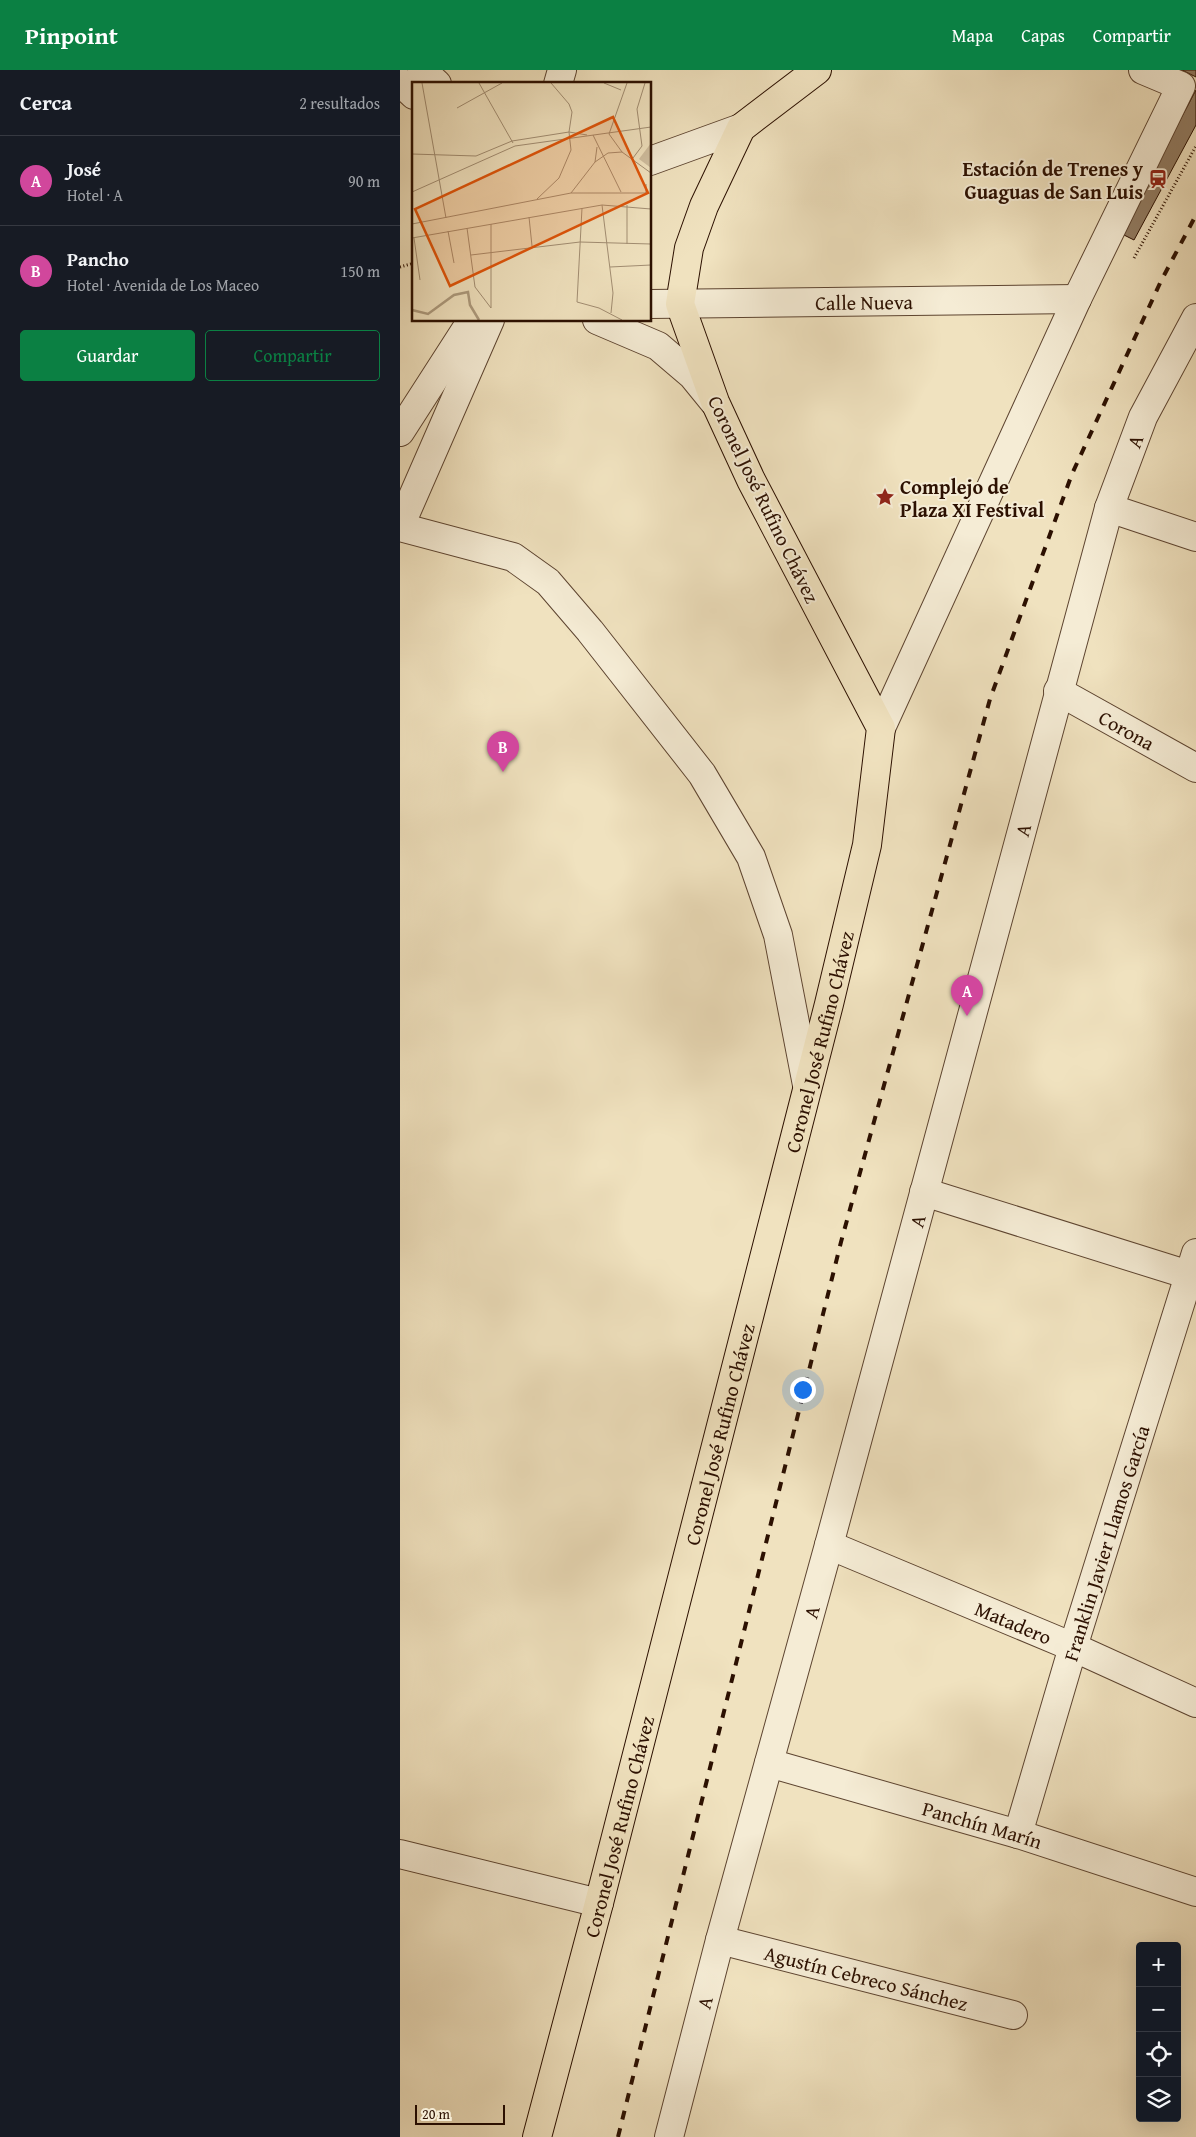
<!DOCTYPE html>
<html lang="es">
<head>
<meta charset="utf-8">
<style>
  body { margin:0; font-family:"Gentium Book Plus",serif; background:#242831; color:#f1f3f6 }
  .controls { position:absolute; right:15px; bottom:15px; display:grid; overflow:hidden; border-radius:5px; box-shadow:0 5px 20px #0002 }
  .controls button { width:45px; height:45px; display:grid; place-items:center; padding:0; border:0; border-bottom:1px solid #363941; background:#171b24; color:#f1f3f6; font:25px sans-serif }
  .scale { position:absolute; left:15px; bottom:12px; width:90px; box-sizing:border-box; padding-left:5px; border:2px solid #2c1001; border-top:0; font-size:14px; line-height:18px; white-space:nowrap; color:#2c1001; -webkit-text-stroke:4px #f5ecd5; paint-order:stroke }
  .you { position:absolute; left:402px; top:1319px; width:18px; height:18px; margin:-12px; border:4px solid #fff; border-radius:50%; background:#1a73e8; box-shadow:0 0 0 8px #1a73e833 }
  .badge { display:grid; place-items:center; width:32px; height:32px; border-radius:50%; background:#0b8043; color:#fff; font-size:16px; font-weight:700 }
  .pin { position:absolute; translate:-50% -41px; filter:drop-shadow(0 1px 2px #0008) }
  .pin::after { content:''; position:absolute; top:26px; width:18px; height:15px; background:inherit; clip-path:polygon(0 0,100% 0,50% 100%) }
  .list { margin:0; padding:0; list-style:none }
  h2 { display:flex; justify-content:space-between; align-items:center; height:65px; margin:0; padding:0 20px; font-size:21px }
  h2 small { font-size:16px; font-weight:400; color:#9ea1a6 }
  .list li { display:grid; grid-template-columns:32px 1fr auto; gap:15px; align-items:center; box-sizing:border-box; height:90px; padding:0 20px; border-top:1px solid #363941 }
  .list b { display:block; font-size:19px; white-space:nowrap }
  .list p { margin:0; font-size:16px; white-space:nowrap; color:#9ea1a6 }
  .list em { font-size:16px; font-style:normal; color:#9ea1a6 }
  .actions { display:flex; gap:10px; padding:15px 20px }
  .actions a { flex:1; padding:11px 0; border:1px solid #0b8043; border-radius:5px; text-align:center; font-size:18px; color:#0b8043 }
  .actions .main { background:#0b8043; color:#fff }
  .icon { flex:none; width:28px; height:28px; fill:none; stroke:currentColor; stroke-width:2; stroke-linecap:round; stroke-linejoin:round }
  .map { position:relative; flex:none; width:796px; height:2067px; overflow:hidden }
  header { display:flex; align-items:center; gap:30px; box-sizing:border-box; height:70px; padding:0 25px; background:#0b8043; color:#fff }
  header strong { font-size:24px }
  nav { display:flex; gap:28px; margin-inline-start:auto; font-size:18px }
  main { display:flex }
  aside { flex:1; background:#171b24 }
  .map>svg:first-child { display:block }
</style>
</head>
<body>
<header>
<strong>Pinpoint</strong>
<nav><a>Mapa</a><a>Capas</a><a>Compartir</a></nav>
</header>
<main>
<aside>
<h2>Cerca<small>2 resultados</small></h2>
<ul class="list">
<li><span class="badge" style="background:#d1479c">A</span><div><b>José</b><p>Hotel · A</p></div><em>90 m</em></li>
<li><span class="badge" style="background:#d1479c">B</span><div><b>Pancho</b><p>Hotel · Avenida de Los Maceo</p></div><em>150 m</em></li>
</ul>
<div class="actions"><a class="main">Guardar</a><a>Compartir</a></div>
</aside>
<div class="map">
<svg width="796" height="2067" viewBox="0 0 796 2067">
  <rect width="100%" height="100%" fill="#f0e2bf"/>
  <filter id="stains"><feTurbulence type="fractalNoise" baseFrequency=".004" numOctaves="4"/><feColorMatrix values="0 0 0 0 .2 0 0 0 0 .09 0 0 0 0 .02 0 0 0 .5 -.17"/></filter>
  <radialGradient id="worn" r=".72"><stop offset=".6" stop-color="#630" stop-opacity="0"/><stop offset="1" stop-color="#630" stop-opacity=".3"/></radialGradient>
  <!-- building -->
  <g fill="#927d64" stroke="#2c1001">
    <path d="M 782,0 L 796,0 L 796,7 Z"/>
    <path d="M 796,20 L 796,55 L 734,170 L 720,163 Z"/>
  </g>
  <g fill="none" stroke-linecap="round" stroke-linejoin="round">
    <!-- minor casing -->
    <g stroke="#5d4430" stroke-width="30">
      <g id="minor">
        <path d="M 22,0 L 37,14"/>
        <path d="M 0,12 L 14,25"/>
        <path d="M 158,14 L 162,0"/>
        <path d="M 250,91 L 341,58"/>
        <path id="s1" d="M 250,234 L 677,229"/>
        <path d="M 197,250 L 258,276 L 292,305 L 314,332"/>
        <path d="M 0,362 L 72,250"/>
        <path d="M 709,438 L 796,467"/>
        <path d="M 0,456 L 90,250"/>
        <path d="M 0,457 L 113,487 L 148,512 L 190,561 L 302,704 L 351,787 L 378,865 L 407,1015"/>
        <path id="s2" d="M 658,621 L 796,698"/>
        <path d="M 481,658 L 677,229 L 781,16 L 743,0"/>
        <path d="M 524,1122 L 789,1205"/>
        <path id="s3" d="M 429,1475 L 673,1577 L 796,1633"/>
        <path id="s4" d="M 369,1693 L 618,1764 L 796,1822"/>
        <path id="s5" d="M 618,1764 L 673,1577 L 796,1183"/>
        <path d="M 0,1784 L 199,1833"/>
        <path id="s6" d="M 320,1870 L 613,1945"/>
        <path id="s7" d="M 269,2067 L 320,1870 L 429,1475 L 709,438 L 743,347 L 796,248"/>
      </g>
    </g>
    <!-- major casing -->
    <g stroke="#2c1001" stroke-width="30">
      <g id="major">
        <path id="s8" d="M 137,2067 L 199,1833 L 429,934 L 467,775 L 481,658 L 351,410 L 315,332 L 280,234 L 289,178 L 304,136 L 341,58 L 417,0"/>
      </g>
    </g>
    <!-- path -->
    <g stroke="#2c1001" stroke-width="3" stroke-dasharray="1 2.5" stroke-linecap="butt">
      <path d="M 734,188 L 796,76"/>
      <path d="M 0,197 L 14,193"/>
    </g>
    <!-- minor -->
    <use href="#minor" stroke="#f5ecd5" stroke-width="28"/>
    <!-- major -->
    <use href="#major" stroke="#f0e2bf" stroke-width="28"/>
    <!-- rail -->
    <path stroke="#2c1001" stroke-width="4" stroke-dasharray="9 9" stroke-linecap="butt" d="M 218,2067 L 441,1172 L 590,629 L 672,404 L 761,211 L 796,145"/>
  </g>
  <!-- icons -->
  <defs>
    <g id="station-bare" transform="scale(1.5)"><path d="M-3-6H3Q5-6 5-4V2Q5 4 3 4L4.5 6H3L1.5 4h-3L-3 6H-4.5L-3 4Q-5 4-5 2V-4Q-5-6-3-6ZM-3.5-4v3h7v-3ZM-3.5 1v1.5H-2V1ZM2 1v1.5H3.5V1Z" fill="#8f2418" stroke="#f5ecd5" stroke-width="2.5" paint-order="stroke"/></g>
    <g id="sight-bare" transform="scale(1.5)"><path d="M0-6L1.8-2.2L6-1.7L2.9 1.2L3.7 5.4L0 3.3L-3.7 5.4L-2.9 1.2L-6-1.7L-1.8-2.2Z" fill="#8f2418" stroke="#f5ecd5" stroke-width="2.5" paint-order="stroke"/></g>
  </defs>
  <g fill-rule="evenodd">
    <use href="#station-bare" x="758" y="109"/>
    <use href="#sight-bare" x="485" y="427"/>
  </g>
  <g text-anchor="middle" dominant-baseline="central" stroke-width="4" stroke-linejoin="round" paint-order="stroke">
    <!-- poi labels -->
    <g font-size="20" font-weight="bold" fill="#2c1001" stroke="#f5ecd5" text-anchor="end">
      <text x="743" y="98">Estación de Trenes y<tspan x="743" dy="23">Guaguas de San Luis</tspan></text>
      <text x="500" y="416" text-anchor="start">Complejo de<tspan x="500" dy="23">Plaza XI Festival</tspan></text>
    </g>
    <!-- street labels -->
    <g font-size="20" fill="#2c1001" stroke="#f5ecd5">
      <text stroke="none"><textPath href="#s1" startOffset="214">Calle Nueva</textPath></text>
      <text stroke="none"><textPath href="#s7" startOffset="1759">A</textPath></text>
      <text transform="translate(364 429) rotate(64)">Coronel José Rufino Chávez</text>
      <text stroke="none"><textPath href="#s2" startOffset="79">Corona</textPath></text>
      <text stroke="none"><textPath href="#s7" startOffset="1354">A</textPath></text>
      <text stroke="none"><textPath href="#s8" startOffset="1131">Coronel José Rufino Chávez</textPath></text>
      <text stroke="none"><textPath href="#s7" startOffset="949">A</textPath></text>
      <text stroke="none"><textPath href="#s8" startOffset="726">Coronel José Rufino Chávez</textPath></text>
      <text stroke="none"><textPath href="#s5" startOffset="304">Franklin Javier Llamos García</textPath></text>
      <text stroke="none"><textPath href="#s7" startOffset="544">A</textPath></text>
      <text stroke="none"><textPath href="#s3" startOffset="200">Matadero</textPath></text>
      <text stroke="none"><textPath href="#s4" startOffset="222">Panchín Marín</textPath></text>
      <text stroke="none"><textPath href="#s8" startOffset="321">Coronel José Rufino Chávez</textPath></text>
      <text stroke="none"><textPath href="#s6" startOffset="151">Agustín Cebreco Sánchez</textPath></text>
      <text stroke="none"><textPath href="#s7" startOffset="139">A</textPath></text>
    </g>
  </g>
  <!-- overview -->
  <g transform="translate(12 12)">
    <rect width="239" height="239" fill="#f0e2bf"/>
    <path d="M 239,61 L 239,86 L 227,77 Z" fill="#cfbe9f"/>
    <path fill="none" stroke="#ad9b7e" stroke-width="2.5" d="M 0,228 L 16,232 L 42,213 L 56,210 L 58,223 L 67,238"/>
    <path fill="none" stroke="#a28e73" stroke-width="1" d="M 10,1 L 34,136M 67,1 L 101,61M 192,1 L 209,8M 45,26 L 90,1M 181,53 L 209,110M 210,70 L 197,52 L 215,1M 0,72 L 64,74 L 100,59 L 157,50 L 175,53M 221,76 L 230,64 L 225,27 L 233,1M 183,80 L 185,65M 0,110 L 103,64 L 239,45M 159,111 L 234,111 L 234,102M 125,117 L 147,96 L 159,68 L 157,50 L 160,30 L 157,22 L 139,1M 190,123 L 201,211 L 199,231M 215,123 L 215,162M 170,126 L 165,220 L 187,226 L 210,238M 117,135 L 120,164M 0,142 L 159,111 L 183,80 L 196,71 L 210,70 L 239,91M 79,142 L 79,226M 55,146 L 63,205 L 79,226M 36,149 L 42,181M 0,156 L 190,123 L 239,127M 2,156 L 8,198M 59,173 L 168,160 L 239,162M 198,185 L 239,183"/>
    <path fill="#df550b" fill-opacity="0.15" stroke="#df550b" stroke-width="2.5" d="M 201,35 L 236,111 L 38,204 L 3,127 Z"/>
    <rect width="239" height="239" fill="none" stroke="#2c1001" stroke-width="2.5"/>
  </g>
  <rect width="100%" height="100%" filter="url(#stains)"/>
  <rect width="100%" height="100%" fill="url(#worn)"/>
</svg>
<div class="controls">
<button>+</button>
<button>−</button>
<button><svg class="icon" aria-label="locate" viewBox="0 0 24 24"><circle cx="12" cy="12" r="6"/><path d="M12 2v4M12 18v4M2 12h4M18 12h4"/></svg></button>
<button><svg class="icon" aria-label="layers" viewBox="0 0 24 24"><path d="M12 4l9 5-9 5-9-5zM3 14l9 5 9-5"/></svg></button>
</div>
<div class="scale">20 m</div>
<div class="you"></div>
<div class="pin badge" style="left:567px;top:946px;background:#d1479c">A</div>
<div class="pin badge" style="left:103px;top:702px;background:#d1479c">B</div>
</div>
</main>
</body>
</html>
